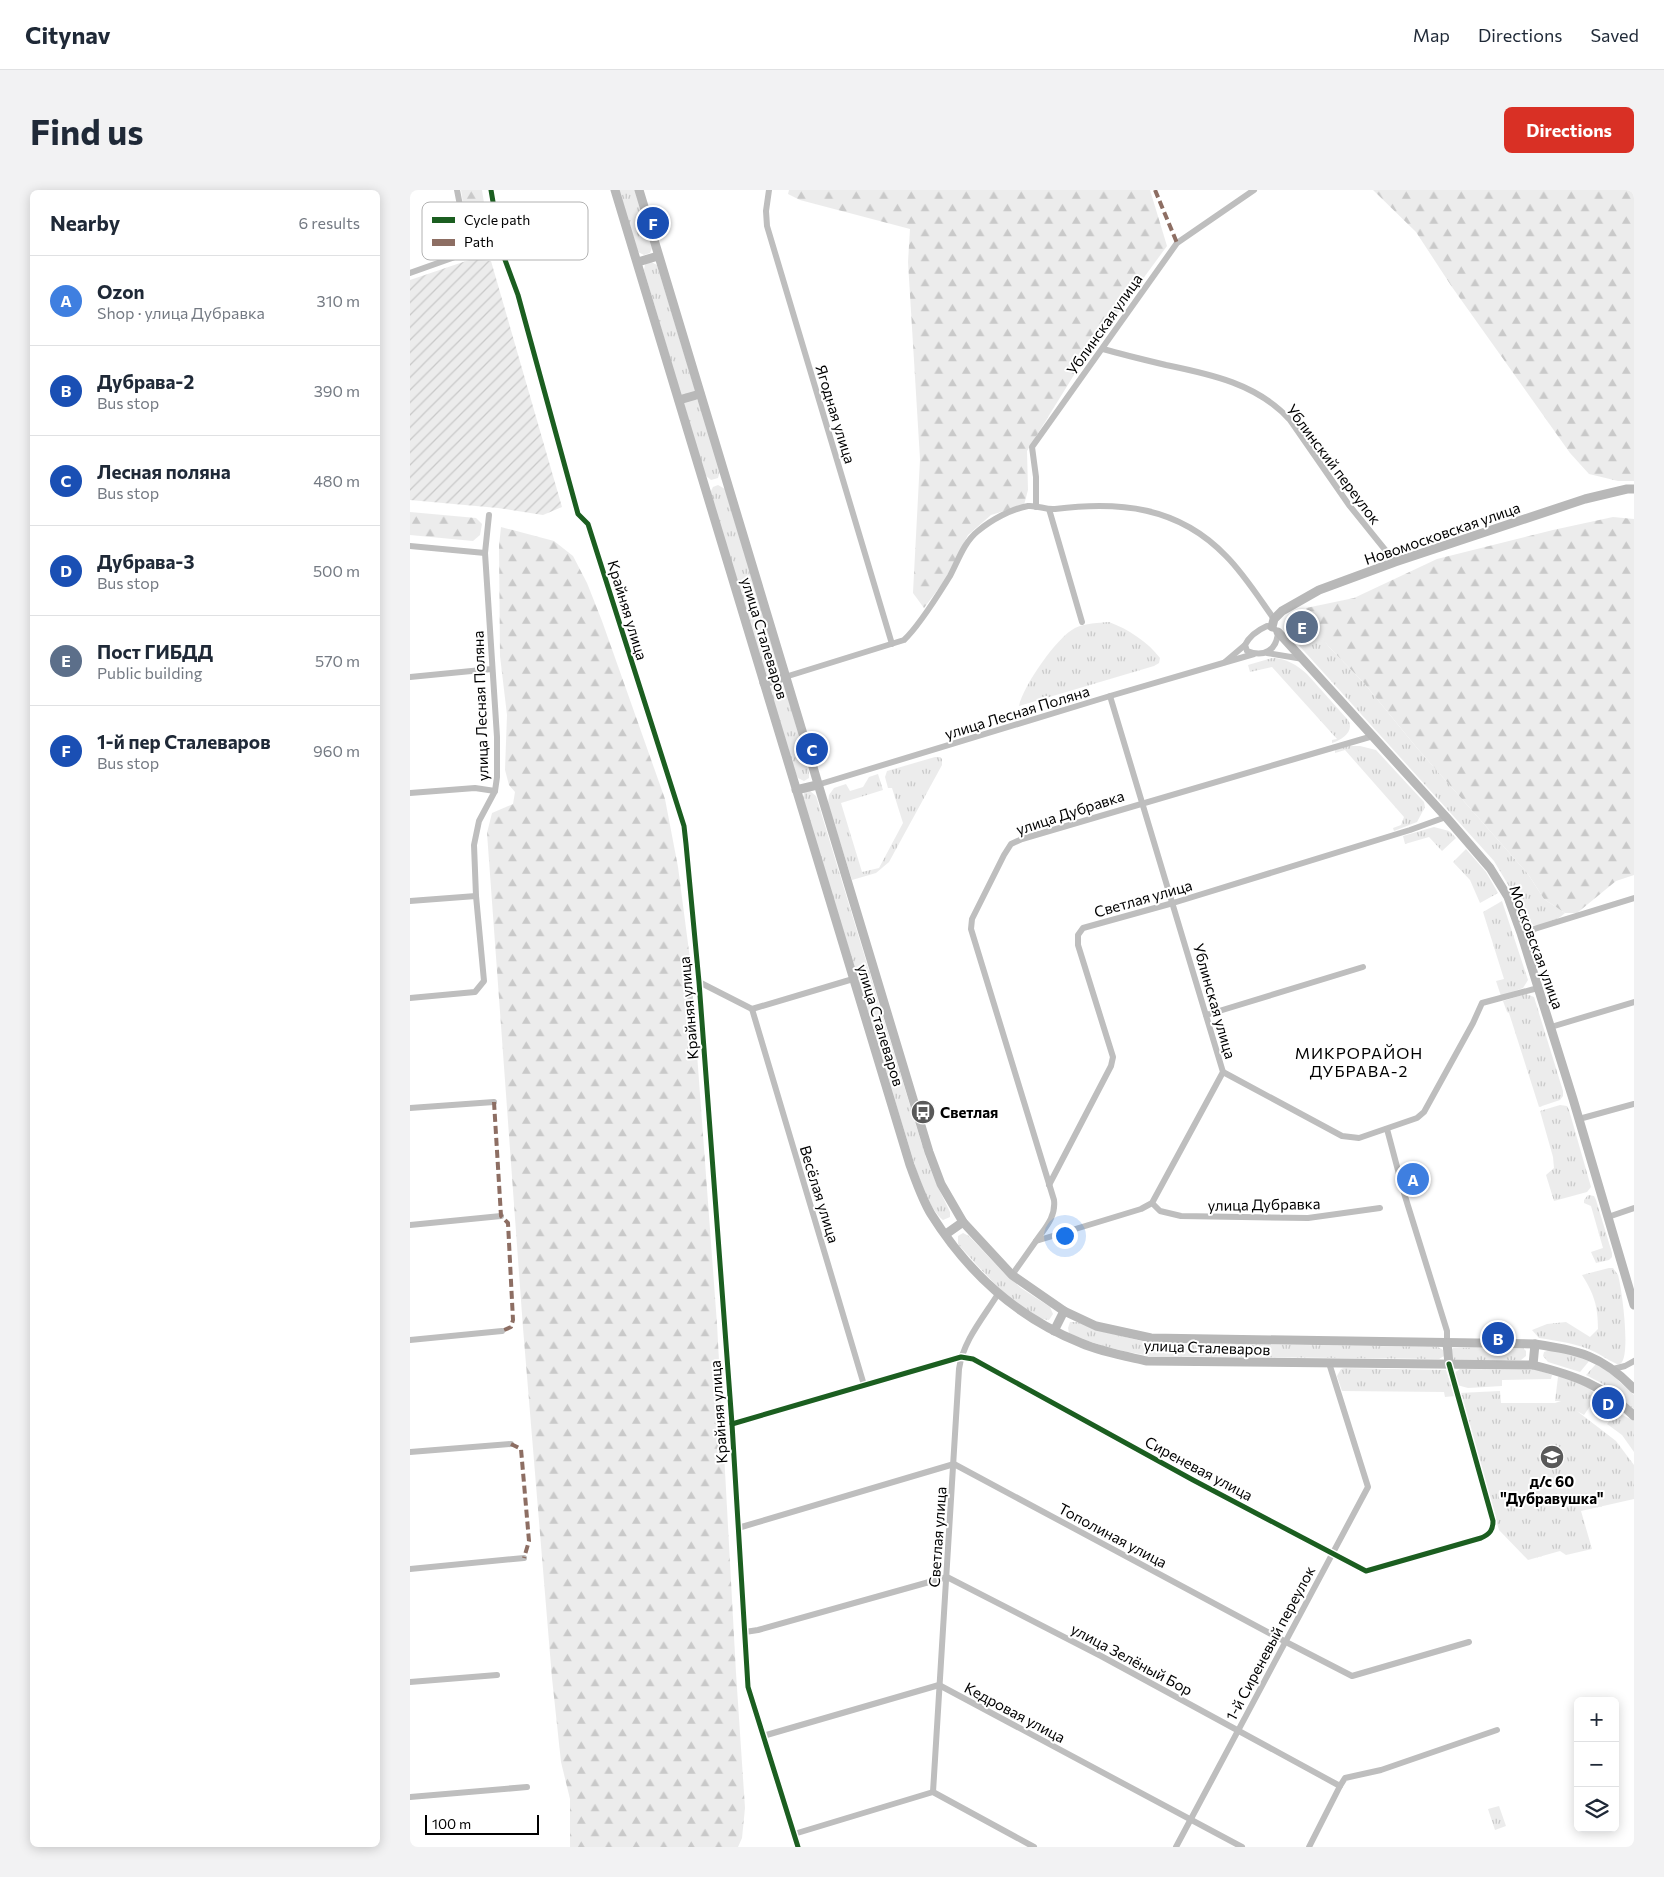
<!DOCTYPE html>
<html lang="en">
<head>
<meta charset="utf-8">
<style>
  body { margin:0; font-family:Commissioner,sans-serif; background:#f2f2f3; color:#1f2937 }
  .controls { position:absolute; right:15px; bottom:15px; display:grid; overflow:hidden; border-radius:8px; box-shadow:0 2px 12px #0003 }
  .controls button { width:45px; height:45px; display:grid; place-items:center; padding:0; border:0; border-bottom:1px solid #e0e1e3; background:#fff; color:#1f2937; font:25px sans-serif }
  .scale { position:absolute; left:15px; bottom:12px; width:114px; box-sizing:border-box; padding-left:5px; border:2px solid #000; border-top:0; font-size:14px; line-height:18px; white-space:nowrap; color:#000; -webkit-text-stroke:4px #fff; paint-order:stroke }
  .you { position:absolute; left:654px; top:1045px; width:18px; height:18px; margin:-12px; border:4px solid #fff; border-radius:50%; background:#1a73e8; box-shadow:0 0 0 8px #1a73e833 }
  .badge { display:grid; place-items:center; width:32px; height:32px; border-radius:50%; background:#d93025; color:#fff; font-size:16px; font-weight:700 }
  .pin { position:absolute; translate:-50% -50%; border:2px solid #fff; box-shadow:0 1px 5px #0006 }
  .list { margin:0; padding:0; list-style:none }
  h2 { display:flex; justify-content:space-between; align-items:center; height:65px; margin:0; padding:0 20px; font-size:21px }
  h2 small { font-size:16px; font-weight:400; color:#747a83 }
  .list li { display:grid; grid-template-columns:32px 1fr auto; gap:15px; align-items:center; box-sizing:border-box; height:90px; padding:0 20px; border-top:1px solid #e0e1e3 }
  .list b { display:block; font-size:19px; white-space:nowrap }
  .list p { margin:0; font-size:16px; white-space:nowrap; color:#747a83 }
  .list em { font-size:16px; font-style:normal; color:#747a83 }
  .icon { flex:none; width:28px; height:28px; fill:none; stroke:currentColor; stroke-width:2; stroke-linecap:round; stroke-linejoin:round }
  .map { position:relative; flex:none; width:1224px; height:1657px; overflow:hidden; border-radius:8px }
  header { display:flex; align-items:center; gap:30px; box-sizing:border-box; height:70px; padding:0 25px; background:#fff; border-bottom:1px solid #e0e1e3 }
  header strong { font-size:24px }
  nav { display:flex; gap:28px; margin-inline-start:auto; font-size:18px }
  .intro { display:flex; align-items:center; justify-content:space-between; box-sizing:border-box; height:120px; padding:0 30px }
  h1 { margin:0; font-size:35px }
  .button { padding:12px 22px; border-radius:8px; background:#d93025; color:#fff; font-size:18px; font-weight:700 }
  main { display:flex; gap:30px; padding:0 30px }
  aside { flex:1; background:#fff; border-radius:8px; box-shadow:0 2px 12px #0003 }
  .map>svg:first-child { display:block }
</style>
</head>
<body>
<header>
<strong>Citynav</strong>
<nav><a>Map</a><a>Directions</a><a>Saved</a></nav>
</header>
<div class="intro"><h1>Find us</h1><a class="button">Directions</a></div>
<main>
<aside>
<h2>Nearby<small>6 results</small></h2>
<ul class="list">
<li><span class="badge" style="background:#3f7fe0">A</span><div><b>Ozon</b><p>Shop · улица Дубравка</p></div><em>310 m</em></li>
<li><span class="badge" style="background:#1a4fb4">B</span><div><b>Дубрава-2</b><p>Bus stop</p></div><em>390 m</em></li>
<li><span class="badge" style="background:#1a4fb4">C</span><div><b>Лесная поляна</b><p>Bus stop</p></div><em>480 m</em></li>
<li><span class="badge" style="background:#1a4fb4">D</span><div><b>Дубрава-3</b><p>Bus stop</p></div><em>500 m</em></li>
<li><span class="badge" style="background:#5c6f8a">E</span><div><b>Пост ГИБДД</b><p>Public building</p></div><em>570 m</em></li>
<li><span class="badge" style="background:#1a4fb4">F</span><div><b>1-й пер Сталеваров</b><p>Bus stop</p></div><em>960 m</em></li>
</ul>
</aside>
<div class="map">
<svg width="1224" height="1657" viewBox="0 0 1224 1657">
  <defs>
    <pattern id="grass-tufts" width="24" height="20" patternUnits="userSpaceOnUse" patternTransform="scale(1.25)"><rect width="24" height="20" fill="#ececec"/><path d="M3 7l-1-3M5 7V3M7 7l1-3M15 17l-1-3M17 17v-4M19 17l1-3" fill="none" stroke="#c9c9c9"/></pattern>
    <pattern id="forest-firs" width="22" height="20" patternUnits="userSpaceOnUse" patternTransform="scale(1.25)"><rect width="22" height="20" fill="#ececec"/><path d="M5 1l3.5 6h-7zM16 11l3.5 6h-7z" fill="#c9c9c9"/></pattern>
    <pattern id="garden-furrows" width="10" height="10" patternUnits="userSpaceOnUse" patternTransform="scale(1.25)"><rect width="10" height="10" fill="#ececec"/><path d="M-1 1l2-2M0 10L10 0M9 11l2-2" fill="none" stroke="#c9c9c9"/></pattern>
  </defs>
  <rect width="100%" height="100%" fill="#fff"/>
  <!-- grass -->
  <g fill="url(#grass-tufts)">
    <path d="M 209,0 L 225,0 L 242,58 L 240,63 L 234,65 L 228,62 Z"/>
    <path d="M 241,72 L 247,75 L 285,200 L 284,204 L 271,205 L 234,80 L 235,74 Z"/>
    <path d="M 285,209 L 289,211 L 310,281 L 308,288 L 301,290 L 295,285 L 274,214 L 275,211 Z"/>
    <path d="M 308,295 L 315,299 L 369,478 L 368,485 L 358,487 L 354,481 L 300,303 L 303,297 Z"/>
    <path d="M 699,432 C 718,439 738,452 750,468 L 749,473 L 744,476 L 609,516 C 613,496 647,447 665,438 C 676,433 688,433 699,432 Z"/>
    <path d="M 875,433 L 893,447 L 904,436 L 919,457 L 954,493 L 1007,558 L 1118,684 L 1134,709 L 1155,723 C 1146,732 1129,737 1117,735 L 1113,730 L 1100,698 L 1084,671 L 875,440 Z"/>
    <path d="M 862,468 C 876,468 887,475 897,484 L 938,530 C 945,541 932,550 922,553 L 922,550 L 927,549 L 862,477 L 840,482 L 838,475 Z"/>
    <path d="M 369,492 L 375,496 L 399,582 L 399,588 L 394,591 L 388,588 L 386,584 L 360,500 L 362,495 Z"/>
    <path d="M 935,556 L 950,556 L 966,560 L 1014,612 L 1015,617 L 1007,632 L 984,641 L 983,638 L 991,635 L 994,627 L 935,560 L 925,563 L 925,559 Z"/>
    <path d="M 525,567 L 530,567 L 532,569 L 532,575 L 479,672 L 466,683 L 442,690 L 418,614 L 419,605 L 424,598 L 436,594 L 440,601 L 453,597 L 459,587 L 468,584 L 473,600 L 431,613 L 452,682 L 469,678 L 493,633 L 482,598 L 478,598 L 475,587 L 477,581 Z"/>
    <path d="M 400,601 L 406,606 L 516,968 L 527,995 L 540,1022 L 540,1027 L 533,1030 C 519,1018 513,996 506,979 L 393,609 L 394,602 Z"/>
    <path d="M 1024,637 L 1039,641 L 1046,648 L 1032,661 L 1019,647 L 995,654 L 993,646 Z"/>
    <path d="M 1056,659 L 1076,682 L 1088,703 L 1070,713 L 1060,690 L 1043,672 Z"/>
    <path d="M 1092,711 L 1118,790 L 1113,798 L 1091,806 L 1086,791 L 1094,789 L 1073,722 Z"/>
    <path d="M 1116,804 L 1124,807 L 1153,901 L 1153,906 L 1150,910 L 1129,917 L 1099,823 L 1097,822 L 1093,811 Z"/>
    <path d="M 1150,915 L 1157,916 L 1159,920 L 1181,997 L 1177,1002 L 1144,1011 L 1136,985 L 1144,978 L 1143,967 L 1130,921 Z"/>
    <path d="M 1178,1005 L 1184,1006 L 1186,1010 L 1202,1063 L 1202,1067 L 1199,1070 L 1186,1073 L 1181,1062 L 1193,1058 L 1181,1016 L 1174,1013 L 1174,1010 Z"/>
    <path d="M 553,1043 L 559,1046 L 594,1083 L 611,1098 L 640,1117 L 643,1124 L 639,1130 C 612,1128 566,1074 548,1054 L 548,1046 Z"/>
    <path d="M 1199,1078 L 1203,1078 L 1208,1085 C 1212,1098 1224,1186 1205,1173 C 1198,1170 1191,1165 1185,1162 C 1167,1153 1147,1151 1129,1148 L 1122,1140 L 1137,1134 L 1156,1132 L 1180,1147 L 1188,1139 C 1188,1116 1184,1104 1172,1085 Z"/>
    <path d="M 660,1132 L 668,1132 L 686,1140 L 736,1152 L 755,1153 L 1028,1157 L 1033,1160 L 1034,1166 L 1029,1169 L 739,1166 C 712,1161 684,1155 659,1143 L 658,1138 Z"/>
    <path d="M 1112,1157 L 1116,1161 L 1116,1166 L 1111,1170 L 1043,1170 L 1041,1161 L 1043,1158 Z"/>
    <path d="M 1142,1159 L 1180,1170 L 1170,1182 L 1138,1172 L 1133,1166 L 1134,1162 Z"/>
    <path d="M 1186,1174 L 1200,1183 L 1224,1205 L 1224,1219 L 1193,1194 L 1176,1185 Z"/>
    <path d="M 934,1178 L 1036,1180 L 1045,1206 L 1035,1207 L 1034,1202 L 932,1201 L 927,1186 L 931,1179 Z"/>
    <path d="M 1050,1179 L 1128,1180 L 1142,1185 L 1141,1189 L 1092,1190 L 1092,1196 L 1058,1198 L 1047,1195 L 1044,1183 Z"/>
    <path d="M 1153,1185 L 1179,1198 L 1187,1206 L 1174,1225 L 1167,1221 L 1206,1251 L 1224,1275 L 1224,1309 L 1171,1321 L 1182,1359 L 1156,1365 L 1150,1361 L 1118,1370 L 1089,1340 L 1049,1203 L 1090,1201 L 1091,1213 L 1145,1213 L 1151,1211 L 1145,1211 L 1148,1187 Z"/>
    <path d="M 1207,1222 L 1224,1231 L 1224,1262 L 1212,1245 L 1197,1234 Z"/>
    <path d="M 1089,1616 L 1096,1636 L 1085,1640 L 1078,1619 Z"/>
  </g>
  <!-- forest -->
  <g fill="url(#forest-firs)">
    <path d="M 51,0 L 72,0 L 80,52 L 59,55 Z"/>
    <path d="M 379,0 L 740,0 L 757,56 L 672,172 L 617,261 L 618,300 L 614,315 L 581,325 L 558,345 L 535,390 L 514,418 L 503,403 L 510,269 L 498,72 L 500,39 L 390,10 L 378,4 Z"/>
    <path d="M 963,0 L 1224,0 L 1224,291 L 1208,291 L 1179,284 L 1160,263 L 1042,97 L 1006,42 Z"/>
    <path d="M 0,322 L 66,328 L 72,334 L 70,345 L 63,351 L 0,345 Z"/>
    <path d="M 1203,327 L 1224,329 L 1224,685 L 1206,691 L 1167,723 L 1155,723 L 1134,709 L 1118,684 L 1007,558 L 954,493 L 919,457 L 907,442 L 897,424 L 896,418 L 944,408 L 1027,369 L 1143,340 Z"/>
    <path d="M 91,337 L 144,351 L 163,366 L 177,393 L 192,431 L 255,609 L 268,677 L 280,769 L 307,1134 L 326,1483 L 335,1618 L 332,1648 L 328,1657 L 160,1657 L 160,1609 L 151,1572 L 142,1488 L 113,1138 L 77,643 L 82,623 L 103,614 L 105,602 L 99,595 L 95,580 L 97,525 L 90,466 L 89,356 Z"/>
  </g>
  <!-- garden -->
  <path fill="url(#garden-furrows)" d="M 62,69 L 81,71 L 152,317 L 133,325 L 88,318 L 0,310 L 0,90 Z"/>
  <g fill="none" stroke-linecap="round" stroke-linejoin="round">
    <!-- street -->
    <g stroke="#bebebe" stroke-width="6">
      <path d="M 47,0 L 59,62"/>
      <path d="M 81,0 L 91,59 L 108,105 L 168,324 L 178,334 L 274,636 L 276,654 L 289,792 L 322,1234 L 338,1497 L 388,1657"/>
      <path d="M 359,0 L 356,21 L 357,36 L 482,454"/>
      <path d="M 0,83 L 59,62 L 91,59"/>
      <path d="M 693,159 C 714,165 735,170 756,175 C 800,184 848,194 880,230 L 939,315 L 985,372"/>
      <path d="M 626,317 L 626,287 L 622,257 L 767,53 L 844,0"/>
      <path d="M 639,319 L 672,432"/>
      <path d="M 0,356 L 75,363"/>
      <path d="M 857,436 L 862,437 L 868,442 C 867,460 854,468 837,461 L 835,455 C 840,445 848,440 857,436 Z"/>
      <path d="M 857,463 L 893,469"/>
      <path d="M 815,472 L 835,455"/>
      <path d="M 0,487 L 82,479"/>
      <path d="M 375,487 L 494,450 C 510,435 528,405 540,386 C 548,371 554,352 568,341 C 581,330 601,319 618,316 C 627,315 636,320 645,319 C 709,311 768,316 816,366 C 834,384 849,408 864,429"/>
      <path d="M 407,595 L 700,506 L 844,464"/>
      <path d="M 0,603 L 65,598 L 85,601"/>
      <path d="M 0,711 L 66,706"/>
      <path d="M 1111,743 L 1224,708"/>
      <path d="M 289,792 L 342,819 L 443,789"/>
      <path d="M 0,808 L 65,802 L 74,791 L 66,706 L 64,655 L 69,631 L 85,601 L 87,587 L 87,547 L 75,363 L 79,325"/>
      <path d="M 342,819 L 454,1195"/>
      <path d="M 796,825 L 953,777"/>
      <path d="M 1141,837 L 1224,812"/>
      <path d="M 813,882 L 932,946 L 949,948 L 1007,928 L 1014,922 L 1063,833 L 1072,813 L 1128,798"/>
      <path d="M 0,918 L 84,912"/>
      <path d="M 1169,929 L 1224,914"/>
      <path d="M 977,939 L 994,1003 L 1037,1141 L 1037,1153"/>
      <path d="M 639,995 L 701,876 L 703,867 L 668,755 L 668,745 L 673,738 L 763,713 L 1000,640 L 1036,627"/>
      <path d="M 742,1013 L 750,1021 L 771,1026 L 898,1028 L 970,1018"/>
      <path d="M 1198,1027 L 1224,1018"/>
      <path d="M 0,1035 L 91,1026"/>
      <path d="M 626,1051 C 635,1038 646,1027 644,1010 L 561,739 L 562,729 L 594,665 L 601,654 L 612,649 L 963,546"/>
      <path d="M 602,1085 L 626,1051 L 731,1019 L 742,1013 L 813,882 L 700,506"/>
      <path d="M 0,1150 L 92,1141"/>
      <path d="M 1203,1179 L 1215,1176 L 1224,1171"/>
      <path d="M 322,1234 L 551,1167 L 563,1169 L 783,1290 L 956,1381 L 1071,1348 C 1080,1344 1083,1340 1083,1331 L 1039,1174"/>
      <path d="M 0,1262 L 101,1254"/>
      <path d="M 328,1338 L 544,1274 L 876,1452 L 942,1486 L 1059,1452"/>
      <path d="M 0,1379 L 114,1368"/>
      <path d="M 335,1442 L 348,1440 L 537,1387 L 691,1466 L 930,1596 L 935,1588 L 971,1580 L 1087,1540"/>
      <path d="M 0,1492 L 87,1485"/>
      <path d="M 353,1546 L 529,1495 L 832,1657"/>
      <path d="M 523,1602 L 549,1179 C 553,1151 573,1128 588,1104"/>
      <path d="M 0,1607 L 117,1597"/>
      <path d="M 384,1644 L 523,1602 L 624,1657"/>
      <path d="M 766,1657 L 958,1297 L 919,1173"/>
      <path d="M 899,1657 L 930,1596"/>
    </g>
    <!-- secondary -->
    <g stroke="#b8b8b8" stroke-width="9">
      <path d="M 205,0 L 500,975 C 506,991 512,1009 521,1024 C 558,1083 606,1127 671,1153 C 692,1162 715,1166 737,1171 L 1123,1175 C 1163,1185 1194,1195 1224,1226"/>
      <path d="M 229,0 L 519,962 L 531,994 L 553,1032 L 602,1085 L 654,1121 L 686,1136 L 741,1148 L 1125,1154 C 1169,1161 1192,1165 1224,1199"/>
      <path d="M 228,72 L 248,66"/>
      <path d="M 269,210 L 290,204"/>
      <path d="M 862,437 L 864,429 L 872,421 L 909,400 L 985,372 L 1175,309 L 1217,299 L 1224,299"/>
      <path d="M 868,442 L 1036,627 L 1080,678 L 1098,707 L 1111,743 L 1163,909 L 1224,1115"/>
      <path d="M 354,493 L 375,487"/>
      <path d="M 386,600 L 407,595"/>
      <path d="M 536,1044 L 553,1032"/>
      <path d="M 644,1141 L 654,1121"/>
      <path d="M 1037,1153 L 1039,1174"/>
      <path d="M 1123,1175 L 1125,1154"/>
    </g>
    <!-- quiet -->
    <g stroke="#8d6e63" stroke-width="4" stroke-dasharray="8 4" stroke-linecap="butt">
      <path d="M 745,0 L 767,53"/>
      <path d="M 84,912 L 91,1026 L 98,1033 L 103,1130 L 101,1137 L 92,1141"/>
      <path d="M 101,1254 L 111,1259 L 119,1351 L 114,1368"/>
    </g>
    <!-- cycleway casing -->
    <g stroke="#fff" stroke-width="8">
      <g id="cycleway">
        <path d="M 81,0 L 91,59 L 108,105 L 168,324 L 178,334 L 274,636 L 276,654 L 289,792 L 322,1234 L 338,1497 L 388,1657"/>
        <path d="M 322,1234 L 551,1167 L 563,1169 L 783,1290 L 956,1381 L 1071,1348 C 1080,1344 1083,1340 1083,1331 L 1039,1174"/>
      </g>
    </g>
    <!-- cycleway -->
    <use href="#cycleway" stroke="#1b5e20" stroke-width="5"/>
  </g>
  <!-- icons -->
  <defs>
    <g id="bus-disc" transform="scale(1.25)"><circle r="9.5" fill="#595959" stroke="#fff"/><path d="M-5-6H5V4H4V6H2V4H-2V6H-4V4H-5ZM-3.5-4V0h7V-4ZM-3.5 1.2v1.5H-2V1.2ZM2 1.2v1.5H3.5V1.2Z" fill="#fff"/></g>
    <g id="school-disc" transform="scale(1.25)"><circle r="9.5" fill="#595959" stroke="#fff"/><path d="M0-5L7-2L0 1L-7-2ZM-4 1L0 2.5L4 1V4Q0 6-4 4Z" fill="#fff"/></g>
  </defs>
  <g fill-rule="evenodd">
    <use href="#bus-disc" x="513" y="922"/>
    <use href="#school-disc" x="1142" y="1267"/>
  </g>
  <g text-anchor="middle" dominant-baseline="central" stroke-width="4" stroke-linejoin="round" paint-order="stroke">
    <!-- street labels -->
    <g font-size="15" fill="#000" stroke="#fff">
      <text transform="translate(694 134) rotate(-55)">Ублинская улица</text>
      <text transform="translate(426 224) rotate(73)">Ягодная улица</text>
      <text transform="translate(924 274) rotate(53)">Ублинский переулок</text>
      <text transform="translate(1032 343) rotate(-19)">Новомосковская улица</text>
      <text transform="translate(218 420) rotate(73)">Крайняя улица</text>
      <text transform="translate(355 448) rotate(73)">улица Сталеваров</text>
      <text transform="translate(70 516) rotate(-92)">улица Лесная Поляна</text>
      <text transform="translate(607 522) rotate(-17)">улица Лесная Поляна</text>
      <text transform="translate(660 622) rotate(-18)">улица Дубравка</text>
      <text transform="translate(733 708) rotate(-16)">Светлая улица</text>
      <text transform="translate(1127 757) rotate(70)">Московская улица</text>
      <text transform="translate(805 811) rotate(74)">Ублинская улица</text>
      <text transform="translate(278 818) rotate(-95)">Крайняя улица</text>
      <text transform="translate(471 835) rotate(73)">улица Сталеваров</text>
      <text transform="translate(410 1004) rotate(73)">Весёлая улица</text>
      <text transform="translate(854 1014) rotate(-1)">улица Дубравка</text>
      <text transform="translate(797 1157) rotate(2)">улица Сталеваров</text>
      <text transform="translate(308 1222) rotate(-94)">Крайняя улица</text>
      <text transform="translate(789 1278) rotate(28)">Сиреневая улица</text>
      <text transform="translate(703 1345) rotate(28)">Тополиная улица</text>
      <text transform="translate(527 1347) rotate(-86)">Светлая улица</text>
      <text transform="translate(860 1453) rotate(-62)">1-й Сиреневый переулок</text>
      <text transform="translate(722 1469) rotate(28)">улица Зелёный Бор</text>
      <text transform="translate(605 1522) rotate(28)">Кедровая улица</text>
    </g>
    <!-- poi labels -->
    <g font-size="15" font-weight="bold" fill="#000" stroke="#fff" text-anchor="start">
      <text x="530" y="922">Светлая</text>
      <text x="1142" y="1291" text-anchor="middle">д/с 60<tspan x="1142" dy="17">"Дубравушка"</tspan></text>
    </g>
    <!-- neighbourhood labels -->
    <g font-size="16" letter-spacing="1" fill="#000" stroke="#fff">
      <text x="949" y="862">МИКРОРАЙОН<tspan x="949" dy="18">ДУБРАВА-2</tspan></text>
    </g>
  </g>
  <!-- legend -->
  <rect x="12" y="12" width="166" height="58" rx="8" fill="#fff" stroke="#b2b2b2" stroke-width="1"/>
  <rect x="22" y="27" width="23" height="6" fill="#1b5e20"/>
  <rect x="22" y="49" width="23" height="7" fill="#8d6e63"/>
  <g font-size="14" fill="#000">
    <text x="54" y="35">Cycle path</text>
    <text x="54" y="57">Path</text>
  </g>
</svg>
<div class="controls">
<button>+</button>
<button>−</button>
<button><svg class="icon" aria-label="layers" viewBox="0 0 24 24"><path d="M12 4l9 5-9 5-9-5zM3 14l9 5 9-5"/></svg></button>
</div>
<div class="scale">100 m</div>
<div class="you"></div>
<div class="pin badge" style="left:1003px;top:989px;background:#3f7fe0">A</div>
<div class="pin badge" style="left:1088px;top:1148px;background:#1a4fb4">B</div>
<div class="pin badge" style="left:402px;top:559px;background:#1a4fb4">C</div>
<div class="pin badge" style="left:1198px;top:1213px;background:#1a4fb4">D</div>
<div class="pin badge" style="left:892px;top:437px;background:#5c6f8a">E</div>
<div class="pin badge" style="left:243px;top:33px;background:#1a4fb4">F</div>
</div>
</main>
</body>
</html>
